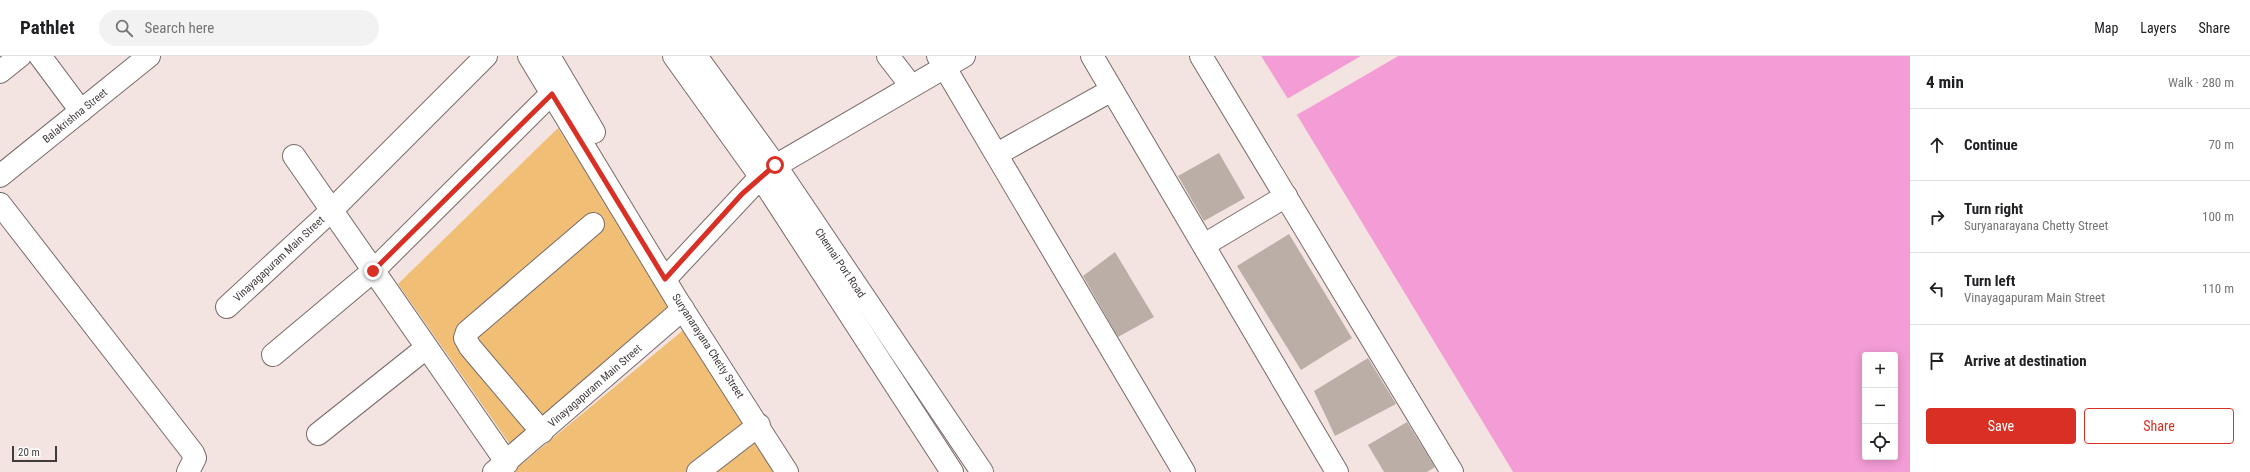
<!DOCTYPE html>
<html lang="en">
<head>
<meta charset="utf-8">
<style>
  body { margin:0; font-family:"Roboto Condensed",sans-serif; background:#f2f2f2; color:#202124 }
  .controls { position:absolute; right:12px; bottom:12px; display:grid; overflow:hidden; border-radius:4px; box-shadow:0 2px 10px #0003 }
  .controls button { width:36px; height:36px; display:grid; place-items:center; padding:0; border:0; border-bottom:1px solid #e0e0e0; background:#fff; color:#202124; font:20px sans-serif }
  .scale { position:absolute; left:12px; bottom:10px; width:45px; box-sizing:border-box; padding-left:4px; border:2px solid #413b3a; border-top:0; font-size:11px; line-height:14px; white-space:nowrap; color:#413b3a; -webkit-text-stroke:3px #fff; paint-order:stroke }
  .stop { position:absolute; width:12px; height:12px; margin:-9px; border:3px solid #d93025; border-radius:50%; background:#fff }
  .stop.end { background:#d93025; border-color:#fff; box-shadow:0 1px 4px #0008 }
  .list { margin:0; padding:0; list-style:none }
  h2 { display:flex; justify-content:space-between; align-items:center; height:52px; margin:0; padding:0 16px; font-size:17px }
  h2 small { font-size:13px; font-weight:400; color:#757577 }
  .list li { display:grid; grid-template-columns:26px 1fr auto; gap:12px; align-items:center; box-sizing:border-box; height:72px; padding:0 16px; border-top:1px solid #e0e0e0 }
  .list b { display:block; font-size:15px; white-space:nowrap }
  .list p { margin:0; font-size:13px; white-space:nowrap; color:#757577 }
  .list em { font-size:13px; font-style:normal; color:#757577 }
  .actions { display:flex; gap:8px; padding:12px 16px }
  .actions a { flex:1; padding:9px 0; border:1px solid #d93025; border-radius:4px; text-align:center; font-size:14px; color:#d93025 }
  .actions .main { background:#d93025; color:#fff }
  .icon { flex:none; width:22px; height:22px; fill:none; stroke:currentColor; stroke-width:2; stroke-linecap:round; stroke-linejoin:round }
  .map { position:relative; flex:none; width:1910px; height:416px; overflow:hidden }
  header { display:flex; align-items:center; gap:24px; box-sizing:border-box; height:56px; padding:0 20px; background:#fff; border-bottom:1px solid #e0e0e0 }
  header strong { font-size:19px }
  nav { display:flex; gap:22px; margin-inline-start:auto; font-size:14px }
  .search { width:280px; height:36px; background:#f2f2f2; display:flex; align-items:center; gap:10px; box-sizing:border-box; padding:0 14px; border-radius:22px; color:#757577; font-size:15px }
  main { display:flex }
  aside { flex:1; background:#fff }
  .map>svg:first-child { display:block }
</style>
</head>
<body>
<header>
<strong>Pathlet</strong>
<div class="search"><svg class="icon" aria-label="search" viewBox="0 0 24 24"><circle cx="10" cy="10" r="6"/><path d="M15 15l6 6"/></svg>Search here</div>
<nav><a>Map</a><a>Layers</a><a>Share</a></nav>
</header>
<main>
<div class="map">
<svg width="1910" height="416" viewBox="0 0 1910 416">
  <rect width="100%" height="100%" fill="#f4e4e1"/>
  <!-- green -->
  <g fill="#f0be74">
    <path d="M 558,72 L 674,252 L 512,391 L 398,228 Z"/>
    <path d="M 687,271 L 778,416 L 512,416 Z"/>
  </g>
  <!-- water -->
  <g fill="#f39cd5" fill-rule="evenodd">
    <path d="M 1261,0 L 1361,0 L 1287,43 Z"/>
    <path d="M 1398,0 L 1910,0 L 1910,416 L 1513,416 L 1296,59 ZM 1865,299 L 1895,299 L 1895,401 L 1865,401 Z"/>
  </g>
  <!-- pier -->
  <g fill="#f4e4e1">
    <path d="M 1259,0 L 1261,0 L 1288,43 L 1363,0 L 1288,45 Z"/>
    <path d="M 1394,0 L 1398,0 L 1297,59 L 1513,416 L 1510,416 L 1295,60 Z"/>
  </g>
  <!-- building -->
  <g fill="#baaea7">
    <path d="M 1219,97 L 1245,142 L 1204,165 L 1178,120 Z"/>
    <path d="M 1289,178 L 1352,282 L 1301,314 L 1237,210 Z"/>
    <path d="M 1115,196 L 1154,261 L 1118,281 L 1083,220 Z"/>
    <path d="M 1368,302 L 1396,348 L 1335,380 L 1314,335 Z"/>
    <path d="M 1407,366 L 1435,411 L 1427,416 L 1384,416 L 1368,389 Z"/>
  </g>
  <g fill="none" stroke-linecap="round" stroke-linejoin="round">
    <!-- minor casing -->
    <g stroke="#796b69" stroke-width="24">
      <g id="minor">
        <path d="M 40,0 L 81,55"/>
        <path d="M 674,0 L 760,120 L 952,416"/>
        <path d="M 696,0 L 775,109 L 982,416"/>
        <path d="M 888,0 L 905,22"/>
        <path d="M 938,0 L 1184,416"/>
        <path d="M 1092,0 L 1337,416"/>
        <path d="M 1201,0 L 1452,416"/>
        <path d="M 0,16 L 20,0"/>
        <path d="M 997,98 L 1112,34"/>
        <path d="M 294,100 L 507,407"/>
        <path d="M 0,120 L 149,0"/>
        <path d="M 0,148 L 193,397 L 195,402 L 188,416"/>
        <path d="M 1204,189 L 1286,140"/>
        <path d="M 665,223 L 765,116 L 964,0"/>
        <path d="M 227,251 L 331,155 L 486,0"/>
        <path d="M 273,299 L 373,215 L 552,37"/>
        <path d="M 542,376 L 470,291 L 465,282 L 467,276 L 593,168"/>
        <path d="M 318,378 L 426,292"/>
        <path d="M 494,416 L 683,253"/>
        <path d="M 698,416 L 759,369"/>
      </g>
    </g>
    <!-- major casing -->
    <g stroke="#796b69" stroke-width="24">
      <g id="major">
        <path d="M 529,0 L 677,244 L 787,416"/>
        <path d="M 549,0 L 594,76"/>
      </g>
    </g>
    <!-- minor -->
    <use href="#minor" stroke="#fff" stroke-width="22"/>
    <!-- major -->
    <use href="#major" stroke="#fff" stroke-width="22"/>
  </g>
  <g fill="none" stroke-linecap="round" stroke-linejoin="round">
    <!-- route -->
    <path stroke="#d93025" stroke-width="5" d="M 373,215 L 552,38 L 665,223 L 742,138 L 775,109"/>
  </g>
  <g text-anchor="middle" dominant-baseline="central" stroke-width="3" stroke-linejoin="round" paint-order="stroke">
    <!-- street labels -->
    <g font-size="11" fill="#413b3a" stroke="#fff">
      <text transform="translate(75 60) rotate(-39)">Balakrishna Street</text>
      <text transform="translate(279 203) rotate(-43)">Vinayagapuram Main Street</text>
      <text transform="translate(840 207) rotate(56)">Chennai Port Road</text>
      <text transform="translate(708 290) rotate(57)">Suryanarayana Chetty Street</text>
      <text transform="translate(595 330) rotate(-41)">Vinayagapuram Main Street</text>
    </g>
  </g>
</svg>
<div class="controls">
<button>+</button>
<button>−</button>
<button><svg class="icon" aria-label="locate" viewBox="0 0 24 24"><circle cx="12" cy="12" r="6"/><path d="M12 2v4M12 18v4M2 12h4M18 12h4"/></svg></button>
</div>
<div class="scale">20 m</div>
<div class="stop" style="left:775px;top:109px"></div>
<div class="stop end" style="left:373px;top:215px"></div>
</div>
<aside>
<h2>4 min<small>Walk · 280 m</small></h2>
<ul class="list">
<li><svg class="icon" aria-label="ahead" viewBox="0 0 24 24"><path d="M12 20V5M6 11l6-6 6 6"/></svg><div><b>Continue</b></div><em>70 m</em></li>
<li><svg class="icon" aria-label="right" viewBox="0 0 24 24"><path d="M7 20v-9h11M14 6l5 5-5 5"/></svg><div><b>Turn right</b><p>Suryanarayana Chetty Street</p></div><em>100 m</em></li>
<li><svg class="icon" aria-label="left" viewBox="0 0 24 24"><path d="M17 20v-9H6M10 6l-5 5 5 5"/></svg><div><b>Turn left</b><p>Vinayagapuram Main Street</p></div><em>110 m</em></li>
<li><svg class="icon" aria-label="arrive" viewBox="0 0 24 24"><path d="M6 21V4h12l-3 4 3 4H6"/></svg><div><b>Arrive at destination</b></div></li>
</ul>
<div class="actions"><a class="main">Save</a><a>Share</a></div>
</aside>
</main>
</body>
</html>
